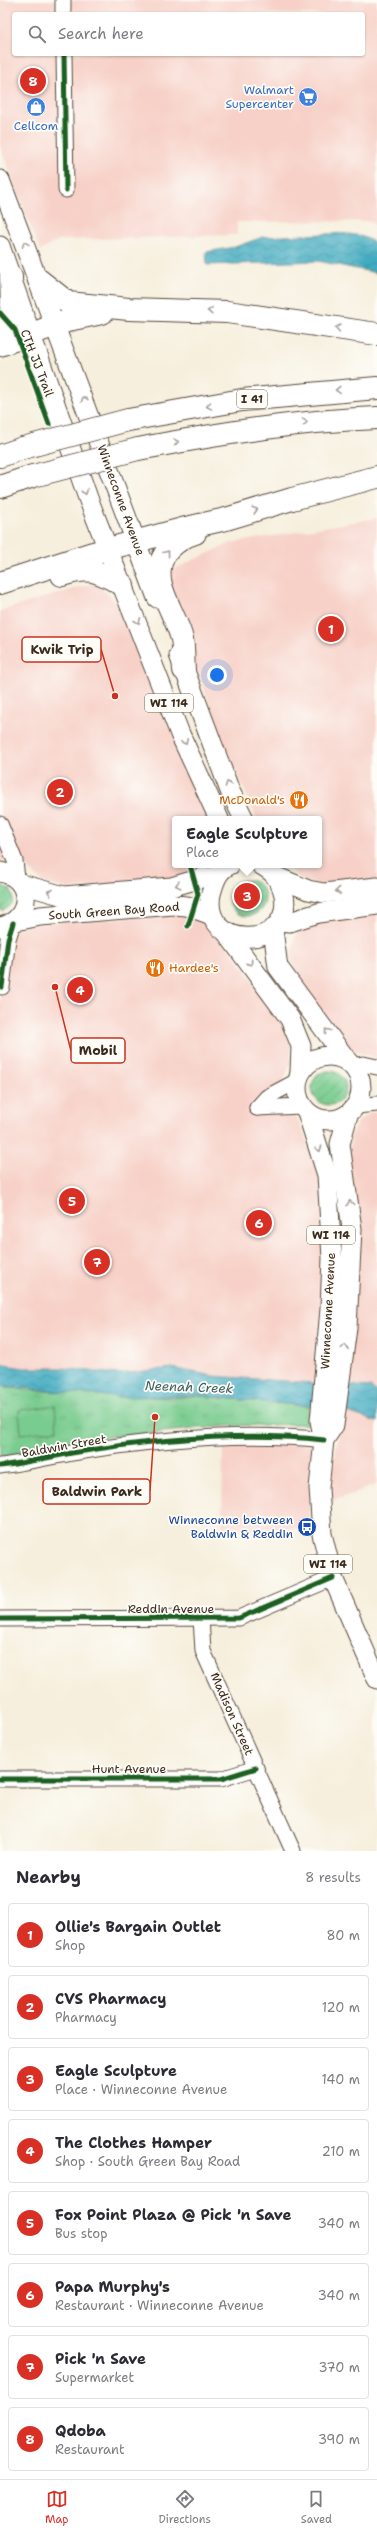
<!DOCTYPE html>
<html lang="en">
<head>
<meta charset="utf-8">
<style>
  body { margin:0; font-family:"Shantell Sans",sans-serif; background:#f2f2f3; color:#2b2b33 }
  .you { position:absolute; left:217px; top:675px; width:14px; height:14px; margin:-10px; border:3px solid #fff; border-radius:50%; background:#1a73e8; box-shadow:0 0 0 6px #1a73e833 }
  .badge { display:grid; place-items:center; width:26px; height:26px; border-radius:50%; background:#d93025; color:#fff; font-size:13px; font-weight:700 }
  .pin { position:absolute; translate:-50% -50%; border:2px solid #fff; box-shadow:0 1px 4px #0006 }
  .popup { position:absolute; left:172px; top:816px; width:150px; height:52px; box-sizing:border-box; display:grid; place-content:center; border-radius:4px; background:#fff; filter:drop-shadow(0 1px 3px #0005); font-size:13px; white-space:nowrap; color:#7c7c81 }
  .popup b { font-size:15px; color:#2b2b33 }
  .popup::after { content:''; position:absolute; left:50%; top:100%; margin-left:-8px; border:8px solid transparent; border-top-color:#fff }
  .list { margin:0; padding:0; list-style:none }
  h2 { display:flex; justify-content:space-between; align-items:center; height:52px; margin:0; padding:0 16px; font-size:17px }
  h2 small { font-size:13px; font-weight:400; color:#7c7c81 }
  .list li { display:grid; grid-template-columns:26px 1fr auto; gap:12px; align-items:center; box-sizing:border-box; height:64px; margin:0 8px 8px; padding:0 8px; border:1px solid #e1e1e2; border-radius:4px }
  .list b { display:block; font-size:15px; white-space:nowrap }
  .list p { margin:0; font-size:13px; white-space:nowrap; color:#7c7c81 }
  .list em { font-size:13px; font-style:normal; color:#7c7c81 }
  .icon { flex:none; width:22px; height:22px; fill:none; stroke:currentColor; stroke-width:2; stroke-linecap:round; stroke-linejoin:round }
  .map { position:relative; flex:none; width:377px; height:1851px; overflow:hidden }
  .search { position:absolute; background:#fff; box-shadow:0 1px 3px #0004; left:12px; right:12px; top:12px; height:44px; display:flex; align-items:center; gap:10px; box-sizing:border-box; padding:0 14px; border-radius:4px; color:#7c7c81; font-size:15px }
  .sheet { height:628px; background:#fff }
  nav { display:flex; justify-content:space-around; align-items:center; box-sizing:border-box; height:56px; border-top:1px solid #e1e1e2; background:#fff; font-size:11px; color:#7c7c81 }
  nav a { display:grid; justify-items:center; gap:2px }
  nav .on { color:#d93025 }
  .map>svg:first-child { display:block }
</style>
</head>
<body>
<div class="map">
<svg width="377" height="1851" viewBox="0 0 377 1851">
  <defs>
    <pattern id="grass-tufts" width="24" height="20" patternUnits="userSpaceOnUse"><rect width="24" height="20" fill="#79cc8f"/><path d="M3 7l-1-3M5 7V3M7 7l1-3M15 17l-1-3M17 17v-4M19 17l1-3" fill="none" stroke="#6aaf7b"/></pattern>
    <pattern id="garden-furrows" width="10" height="10" patternUnits="userSpaceOnUse"><rect width="10" height="10" fill="#79cc8f"/><path d="M-1 1l2-2M0 10L10 0M9 11l2-2" fill="none" stroke="#6aaf7b"/></pattern>
    <pattern id="water-waves" width="16" height="10" patternUnits="userSpaceOnUse"><rect width="16" height="10" fill="#41abc1"/><path d="M0 5q4-4 8 0t8 0" fill="none" stroke="#388b9c"/></pattern>
  </defs>
  <rect width="100%" height="100%" fill="#fdfcf7"/>
  <filter id="ink" filterUnits="userSpaceOnUse"><feTurbulence type="fractalNoise" baseFrequency=".025" numOctaves="2"/><feDisplacementMap in="SourceGraphic" scale="8" xChannelSelector="R" yChannelSelector="G"/><feConvolveMatrix kernelMatrix="1 2 1 2 8 2 1 2 1" color-interpolation-filters="sRGB"/></filter>
  <filter id="wash" filterUnits="userSpaceOnUse"><feTurbulence type="fractalNoise" baseFrequency=".012" numOctaves="4" result="noise"/><feDisplacementMap in="SourceGraphic" scale="16" xChannelSelector="R" yChannelSelector="G"/><feGaussianBlur stdDeviation="0.9" result="paint"/><feColorMatrix in="noise" values="0 0 0 0 0 0 0 0 0 0 0 0 0 0 0 0 0 1.4 0 .05"/><feComposite in="paint" operator="in"/></filter>
  <g filter="url(#wash)">
    <rect width="100%" height="100%" fill="#f6efdd"/>
    <!-- built -->
    <g fill="#f7d1c8" fill-rule="evenodd">
      <path d="M 0,0 L 377,0 L 377,228 L 370,221 L 237,222 L 237,235 L 59,240 L 40,251 L 0,146 ZM 14,14 L 363,14 L 363,54 L 14,54 Z"/>
      <path d="M 377,518 L 377,881 L 331,887 L 302,880 L 285,865 L 319,865 L 319,819 L 257,819 L 227,751 L 167,592 L 165,573 L 231,543 Z"/>
      <path d="M 94,583 L 107,593 L 126,614 L 209,819 L 175,819 L 175,865 L 207,865 L 198,871 L 159,882 L 69,889 L 43,883 L 22,861 L 0,860 L 0,611 Z"/>
      <path d="M 377,912 L 377,1059 L 352,1050 L 297,978 L 290,955 L 296,934 L 304,927 L 315,922 Z"/>
      <path d="M 182,914 L 208,924 L 237,958 L 285,1030 L 291,1046 L 291,1061 L 284,1079 L 289,1101 L 316,1162 L 323,1194 L 325,1268 L 317,1374 L 312,1384 L 214,1376 L 172,1368 L 117,1374 L 63,1368 L 23,1368 L 0,1364 L 0,933 L 30,924 Z"/>
      <path d="M 372,1112 L 377,1112 L 377,1392 L 370,1387 L 350,1387 L 347,1381 L 349,1149 L 352,1132 L 359,1121 Z"/>
      <path d="M 347,1412 L 377,1422 L 377,1484 L 331,1502 L 332,1474 L 342,1414 Z"/>
      <path d="M 223,1443 L 312,1444 L 309,1475 L 310,1527 L 222,1531 Z"/>
    </g>
    <!-- grass -->
    <path fill="url(#grass-tufts)" stroke="#5a7b56" d="M 0,1386 L 25,1390 L 171,1398 L 201,1396 L 308,1406 L 311,1411 L 309,1424 L 226,1426 L 109,1437 L 0,1457 Z"/>
    <!-- garden -->
    <g fill="url(#garden-furrows)" stroke="#5a7b56">
      <circle cx="247" cy="898" r="18"/>
      <path d="M 0,885 L 11,890 C 16,900 12,908 1,911 Z"/>
      <circle cx="329" cy="1088" r="17"/>
    </g>
    <!-- pitch -->
    <path fill="#79cc8f" stroke="#5a7b56" d="M 55,1406 L 57,1430 L 21,1434 L 19,1410 Z"/>
    <!-- water -->
    <g fill="url(#water-waves)" stroke="#3e6a70">
      <path d="M 323,234 C 341,233 362,232 377,245 L 377,273 L 318,261 L 207,265 L 206,252 L 235,247 L 263,237 Z"/>
      <path d="M 0,1364 L 23,1368 L 63,1368 L 117,1374 L 172,1368 L 214,1376 L 370,1387 L 377,1392 L 377,1422 L 347,1412 L 308,1406 L 201,1396 L 118,1397 L 0,1386 Z"/>
    </g>
  </g>
  <g filter="url(#ink)">
    <g fill="none" stroke-linecap="round" stroke-linejoin="round">
      <!-- minor casing -->
      <g stroke="#57483b" stroke-width="17">
        <g id="minor">
          <path d="M 63,0 L 63,14"/>
          <path d="M 64,54 L 66,190"/>
          <path d="M 0,824 L 15,861 L 17,879"/>
          <path d="M 2,987 L 8,939 L 13,923"/>
          <path d="M 353,1066 L 363,1064 L 377,1067"/>
          <path d="M 356,1106 L 377,1104"/>
          <path d="M 257,1108 L 267,1097 L 297,1081"/>
          <path d="M 257,1108 L 302,1106"/>
          <path d="M 0,1466 C 26,1463 52,1456 78,1452 C 158,1439 243,1431 324,1440"/>
          <path d="M 201,1618 L 203,1651 L 293,1851"/>
          <path d="M 0,1619 L 239,1618 L 333,1578"/>
          <path d="M 0,1779 L 221,1779 L 256,1768"/>
        </g>
      </g>
      <!-- major casing -->
      <g stroke="#57483b" stroke-width="21">
        <g id="major">
          <path d="M 0,180 L 157,598"/>
          <path d="M 0,246 L 88,498 L 180,734 L 219,819"/>
          <path d="M 179,655 L 230,791 L 244,819"/>
          <path d="M 230,865 C 218,869 214,883 211,894 C 200,951 294,952 284,895 C 281,881 274,872 261,865"/>
          <path d="M 0,872 C 34,877 33,921 0,927"/>
          <path d="M 277,877 L 308,890 L 324,893 L 377,887"/>
          <path d="M 21,884 L 64,896 L 171,887 L 205,877 L 216,877"/>
          <path d="M 16,921 L 40,916 L 173,905 L 187,906 L 212,915"/>
          <path d="M 280,921 L 290,922 L 318,913 L 377,905"/>
          <path d="M 273,930 L 278,967 L 349,1063"/>
          <path d="M 226,932 L 290,1019 L 301,1046 L 300,1072"/>
          <circle cx="329" cy="1088" r="32"/>
          <path d="M 307,1112 L 327,1175 L 332,1258 L 330,1309 L 320,1421 L 324,1440 L 319,1488 L 322,1534 L 333,1578 L 377,1679"/>
          <path d="M 324,1440 L 334,1425 L 347,1328 L 352,1229 L 340,1144 L 348,1115"/>
        </g>
      </g>
      <!-- highway casing -->
      <g stroke="#57483b" stroke-width="24">
        <g id="highway">
          <path d="M 39,280 L 68,303 L 129,309 L 227,312 L 377,334"/>
          <path d="M 0,332 C 16,319 11,295 11,277"/>
          <path d="M 0,345 L 73,319 L 102,313"/>
          <path d="M 128,420 L 242,400 L 377,388"/>
          <path d="M 138,449 C 218,434 296,421 377,418"/>
          <path d="M 0,456 L 23,448"/>
          <path d="M 0,487 L 33,476"/>
          <path d="M 62,575 C 91,566 97,571 123,585"/>
          <path d="M 0,583 L 93,553 L 182,529 L 226,519 L 292,499 L 377,477"/>
          <path d="M 184,670 C 183,660 184,648 182,639 C 175,610 144,576 169,549 C 177,541 185,536 195,533"/>
        </g>
      </g>
      <!-- minor -->
      <use href="#minor" stroke="#fff" stroke-width="15"/>
      <!-- major -->
      <use href="#major" stroke="#fff" stroke-width="19"/>
      <!-- highway -->
      <use href="#highway" stroke="#fff" stroke-width="22"/>
      <!-- highway-bridge casing -->
      <g stroke="#57483b" stroke-width="24" stroke-linecap="butt">
        <g id="highway-bridge">
          <path d="M 23,448 L 128,420"/>
          <path d="M 33,476 L 138,449"/>
        </g>
      </g>
      <!-- highway-bridge -->
      <use href="#highway-bridge" stroke="#fff" stroke-width="22"/>
      <!-- cycleway casing -->
      <g stroke="#fdfcf7" stroke-width="8">
        <g id="cycleway">
          <path d="M 64,54 L 66,190"/>
          <path d="M 0,313 L 15,330 L 49,424"/>
          <path d="M 188,926 L 198,894 L 190,865"/>
          <path d="M 2,987 L 8,939 L 13,923"/>
          <path d="M 0,1466 C 26,1463 52,1456 78,1452 C 158,1439 243,1431 324,1440"/>
          <path d="M 0,1619 L 239,1618 L 333,1578"/>
          <path d="M 0,1779 L 221,1779 L 256,1768"/>
        </g>
      </g>
      <!-- cycleway -->
      <use href="#cycleway" stroke="#1b5e20" stroke-width="5"/>
    </g>
    <!-- one-way arrows -->
    <defs><path id="oneway-chevron" d="M-2-3.5L2.5 0L-2 3.5" fill="none" stroke-width="1.6" stroke-linecap="round" stroke-linejoin="round"/></defs>
    <g stroke="#a79f9a">
      <use href="#oneway-chevron" transform="translate(25 244) rotate(-111)"/>
      <use href="#oneway-chevron" transform="translate(210 311) rotate(-176)"/>
      <use href="#oneway-chevron" transform="translate(338 328) rotate(-170)"/>
      <use href="#oneway-chevron" transform="translate(338 390) rotate(177)"/>
      <use href="#oneway-chevron" transform="translate(84 399) rotate(-110)"/>
      <use href="#oneway-chevron" transform="translate(209 406) rotate(170)"/>
      <use href="#oneway-chevron" transform="translate(305 422) rotate(-7)"/>
      <use href="#oneway-chevron" transform="translate(176 442) rotate(-10)"/>
      <use href="#oneway-chevron" transform="translate(85 492) rotate(71)"/>
      <use href="#oneway-chevron" transform="translate(255 510) rotate(-17)"/>
      <use href="#oneway-chevron" transform="translate(167 553) rotate(-53)"/>
      <use href="#oneway-chevron" transform="translate(138 621) rotate(68)"/>
      <use href="#oneway-chevron" transform="translate(185 742) rotate(65)"/>
      <use href="#oneway-chevron" transform="translate(228 784) rotate(-110)"/>
      <use href="#oneway-chevron" transform="translate(178 885) rotate(166)"/>
      <use href="#oneway-chevron" transform="translate(338 891) rotate(174)"/>
      <use href="#oneway-chevron" transform="translate(50 892) rotate(-160)"/>
      <use href="#oneway-chevron" transform="translate(250 963) rotate(55)"/>
      <use href="#oneway-chevron" transform="translate(327 1031) rotate(-128)"/>
      <use href="#oneway-chevron" transform="translate(319 1149) rotate(72)"/>
      <use href="#oneway-chevron" transform="translate(350 1203) rotate(-98)"/>
      <use href="#oneway-chevron" transform="translate(345 1347) rotate(-82)"/>
    </g>
  </g>
  <!-- icons -->
  <defs>
    <g id="supermarket-disc" transform="scale(1)"><circle r="9.5" fill="#3f7fe0" stroke="#fdfcf7"/><path d="M-6-5.5h2.5l.6 2H6L4.5 2H-2.5L-4.4-4H-6ZM-1.5 3.2a1.3 1.3 0 1 0 .1 0ZM3 3.2a1.3 1.3 0 1 0 .1 0Z" fill="#fff"/></g>
    <g id="shop-disc" transform="scale(1)"><circle r="9.5" fill="#3f7fe0" stroke="#fdfcf7"/><path d="M-5-2.5h2.3a2.7 3.5 0 0 1 5.4 0H5L5.5 6h-11ZM-1.5-2.5h3a1.5 2.3 0 0 0-3 0Z" fill="#fff"/></g>
    <g id="restaurant-disc" transform="scale(1)"><circle r="9.5" fill="#e8710a" stroke="#fdfcf7"/><path d="M-5-6h1v4h1v-4h1v4h1v-4h1v5L-1.5 .5V6h-2V.5L-5-1ZM5-6V6H3V1.5H1.5Q1.5-4 5-6Z" fill="#fff"/></g>
    <g id="bus-disc" transform="scale(1)"><circle r="9.5" fill="#1a4fb4" stroke="#fdfcf7"/><path d="M-5-6H5V4H4V6H2V4H-2V6H-4V4H-5ZM-3.5-4V0h7V-4ZM-3.5 1.2v1.5H-2V1.2ZM2 1.2v1.5H3.5V1.2Z" fill="#fff"/></g>
  </defs>
  <g fill-rule="evenodd">
    <use href="#supermarket-disc" x="308" y="97"/>
    <use href="#shop-disc" x="36" y="107"/>
    <use href="#restaurant-disc" x="299" y="800"/>
    <use href="#restaurant-disc" x="155" y="968"/>
    <use href="#bus-disc" x="307" y="1527"/>
  </g>
  <g text-anchor="middle" dominant-baseline="central" stroke-width="3.5" stroke-linejoin="round" paint-order="stroke">
    <!-- shield labels -->
    <g fill="#fdfcf7" stroke="#75695f" stroke-width="1">
      <rect x="237" y="390" width="30" height="18" rx="3"/>
      <rect x="145" y="694" width="48" height="18" rx="3"/>
      <rect x="307" y="1226" width="48" height="18" rx="3"/>
      <rect x="304" y="1555" width="48" height="18" rx="3"/>
    </g>
    <g font-size="11" font-weight="bold" fill="#3b2a1e">
      <text x="252" y="399">I 41</text>
      <text x="169" y="703">WI 114</text>
      <text x="331" y="1235">WI 114</text>
      <text x="328" y="1564">WI 114</text>
    </g>
    <!-- shop labels -->
    <g font-size="12" fill="#366cbe" stroke="#fdfcf7" text-anchor="end">
      <text x="294" y="90">Walmart<tspan x="294" dy="14">Supercenter</tspan></text>
      <text x="36" y="126" text-anchor="middle">Cellcom</text>
    </g>
    <!-- street labels -->
    <g font-size="12" fill="#3b2a1e" stroke="#fdfcf7">
      <text transform="translate(37 363) rotate(69)">CTH JJ Trail</text>
      <text transform="translate(121 500) rotate(70)">Winneconne Avenue</text>
      <text transform="translate(114 911) rotate(-4)">South Green Bay Road</text>
      <text transform="translate(328 1311) rotate(-87)">Winneconne Avenue</text>
      <text transform="translate(64 1446) rotate(-10)">Baldwin Street</text>
      <text x="171" y="1609">Reddin Avenue</text>
      <text transform="translate(232 1714) rotate(66)">Madison Street</text>
      <text x="129" y="1769">Hunt Avenue</text>
    </g>
    <!-- food labels -->
    <g font-size="12" fill="#c56008" stroke="#fdfcf7" text-anchor="end">
      <text x="285" y="800">McDonald's</text>
      <text x="169" y="968" text-anchor="start">Hardee's</text>
    </g>
    <!-- transit labels -->
    <g font-size="12" fill="#164399" stroke="#fdfcf7" text-anchor="end">
      <text x="293" y="1520">Winneconne between<tspan x="293" dy="14">Baldwin &amp; Reddin</tspan></text>
    </g>
    <!-- water labels -->
    <g font-size="13" font-style="italic" fill="#3d5e5f" stroke="#fdfcf7">
      <text transform="translate(189 1387) rotate(2)">Neenah Creek</text>
    </g>
  </g>
  <!-- callouts -->
  <path fill="none" stroke="#c8321e" stroke-width="1.5" d="M115 696L101 649M55 987L71 1051M155 1417L150 1491"/>
  <g fill="#c8321e" stroke="#fdfcf7" stroke-width="1.5">
    <circle cx="115" cy="696" r="4"/>
    <circle cx="55" cy="987" r="4"/>
    <circle cx="155" cy="1417" r="4"/>
  </g>
  <g fill="#fdfcf7" stroke="#c8321e" stroke-width="1.5">
    <rect x="22" y="637" width="79" height="25" rx="4"/>
    <rect x="71" y="1038" width="54" height="25" rx="4"/>
    <rect x="43" y="1479" width="107" height="25" rx="4"/>
  </g>
  <g font-size="13" text-anchor="middle" font-weight="bold" fill="#3b2a1e">
    <text x="62" y="654">Kwik Trip</text>
    <text x="98" y="1055">Mobil</text>
    <text x="97" y="1496">Baldwin Park</text>
  </g>
</svg>
<div class="you"></div>
<div class="pin badge" style="left:331px;top:629px">1</div>
<div class="pin badge" style="left:60px;top:792px">2</div>
<div class="pin badge" style="left:247px;top:896px">3</div>
<div class="popup"><b>Eagle Sculpture</b>Place</div>
<div class="pin badge" style="left:80px;top:990px">4</div>
<div class="pin badge" style="left:72px;top:1201px">5</div>
<div class="pin badge" style="left:259px;top:1223px">6</div>
<div class="pin badge" style="left:97px;top:1262px">7</div>
<div class="pin badge" style="left:33px;top:81px">8</div>
<div class="search"><svg class="icon" aria-label="search" viewBox="0 0 24 24"><circle cx="10" cy="10" r="6"/><path d="M15 15l6 6"/></svg>Search here</div>
</div>
<section class="sheet">
<h2>Nearby<small>8 results</small></h2>
<ul class="list">
<li><span class="badge">1</span><div><b>Ollie's Bargain Outlet</b><p>Shop</p></div><em>80 m</em></li>
<li><span class="badge">2</span><div><b>CVS Pharmacy</b><p>Pharmacy</p></div><em>120 m</em></li>
<li><span class="badge">3</span><div><b>Eagle Sculpture</b><p>Place · Winneconne Avenue</p></div><em>140 m</em></li>
<li><span class="badge">4</span><div><b>The Clothes Hamper</b><p>Shop · South Green Bay Road</p></div><em>210 m</em></li>
<li><span class="badge">5</span><div><b>Fox Point Plaza @ Pick 'n Save</b><p>Bus stop</p></div><em>340 m</em></li>
<li><span class="badge">6</span><div><b>Papa Murphy's</b><p>Restaurant · Winneconne Avenue</p></div><em>340 m</em></li>
<li><span class="badge">7</span><div><b>Pick 'n Save</b><p>Supermarket</p></div><em>370 m</em></li>
<li><span class="badge">8</span><div><b>Qdoba</b><p>Restaurant</p></div><em>390 m</em></li>
</ul>
</section>
<nav>
<a class="on"><svg class="icon" aria-label="map" viewBox="0 0 24 24"><path d="M3 6l6-2 6 2 6-2v14l-6 2-6-2-6 2zM9 4v14M15 6v14"/></svg>Map</a>
<a><svg class="icon" aria-label="directions" viewBox="0 0 24 24"><path d="M12 3l9 9-9 9-9-9zM9 14v-3h6M13 9l2 2-2 2"/></svg>Directions</a>
<a><svg class="icon" aria-label="saved" viewBox="0 0 24 24"><path d="M7 4h10v16l-5-4-5 4z"/></svg>Saved</a>
</nav>
</body>
</html>
